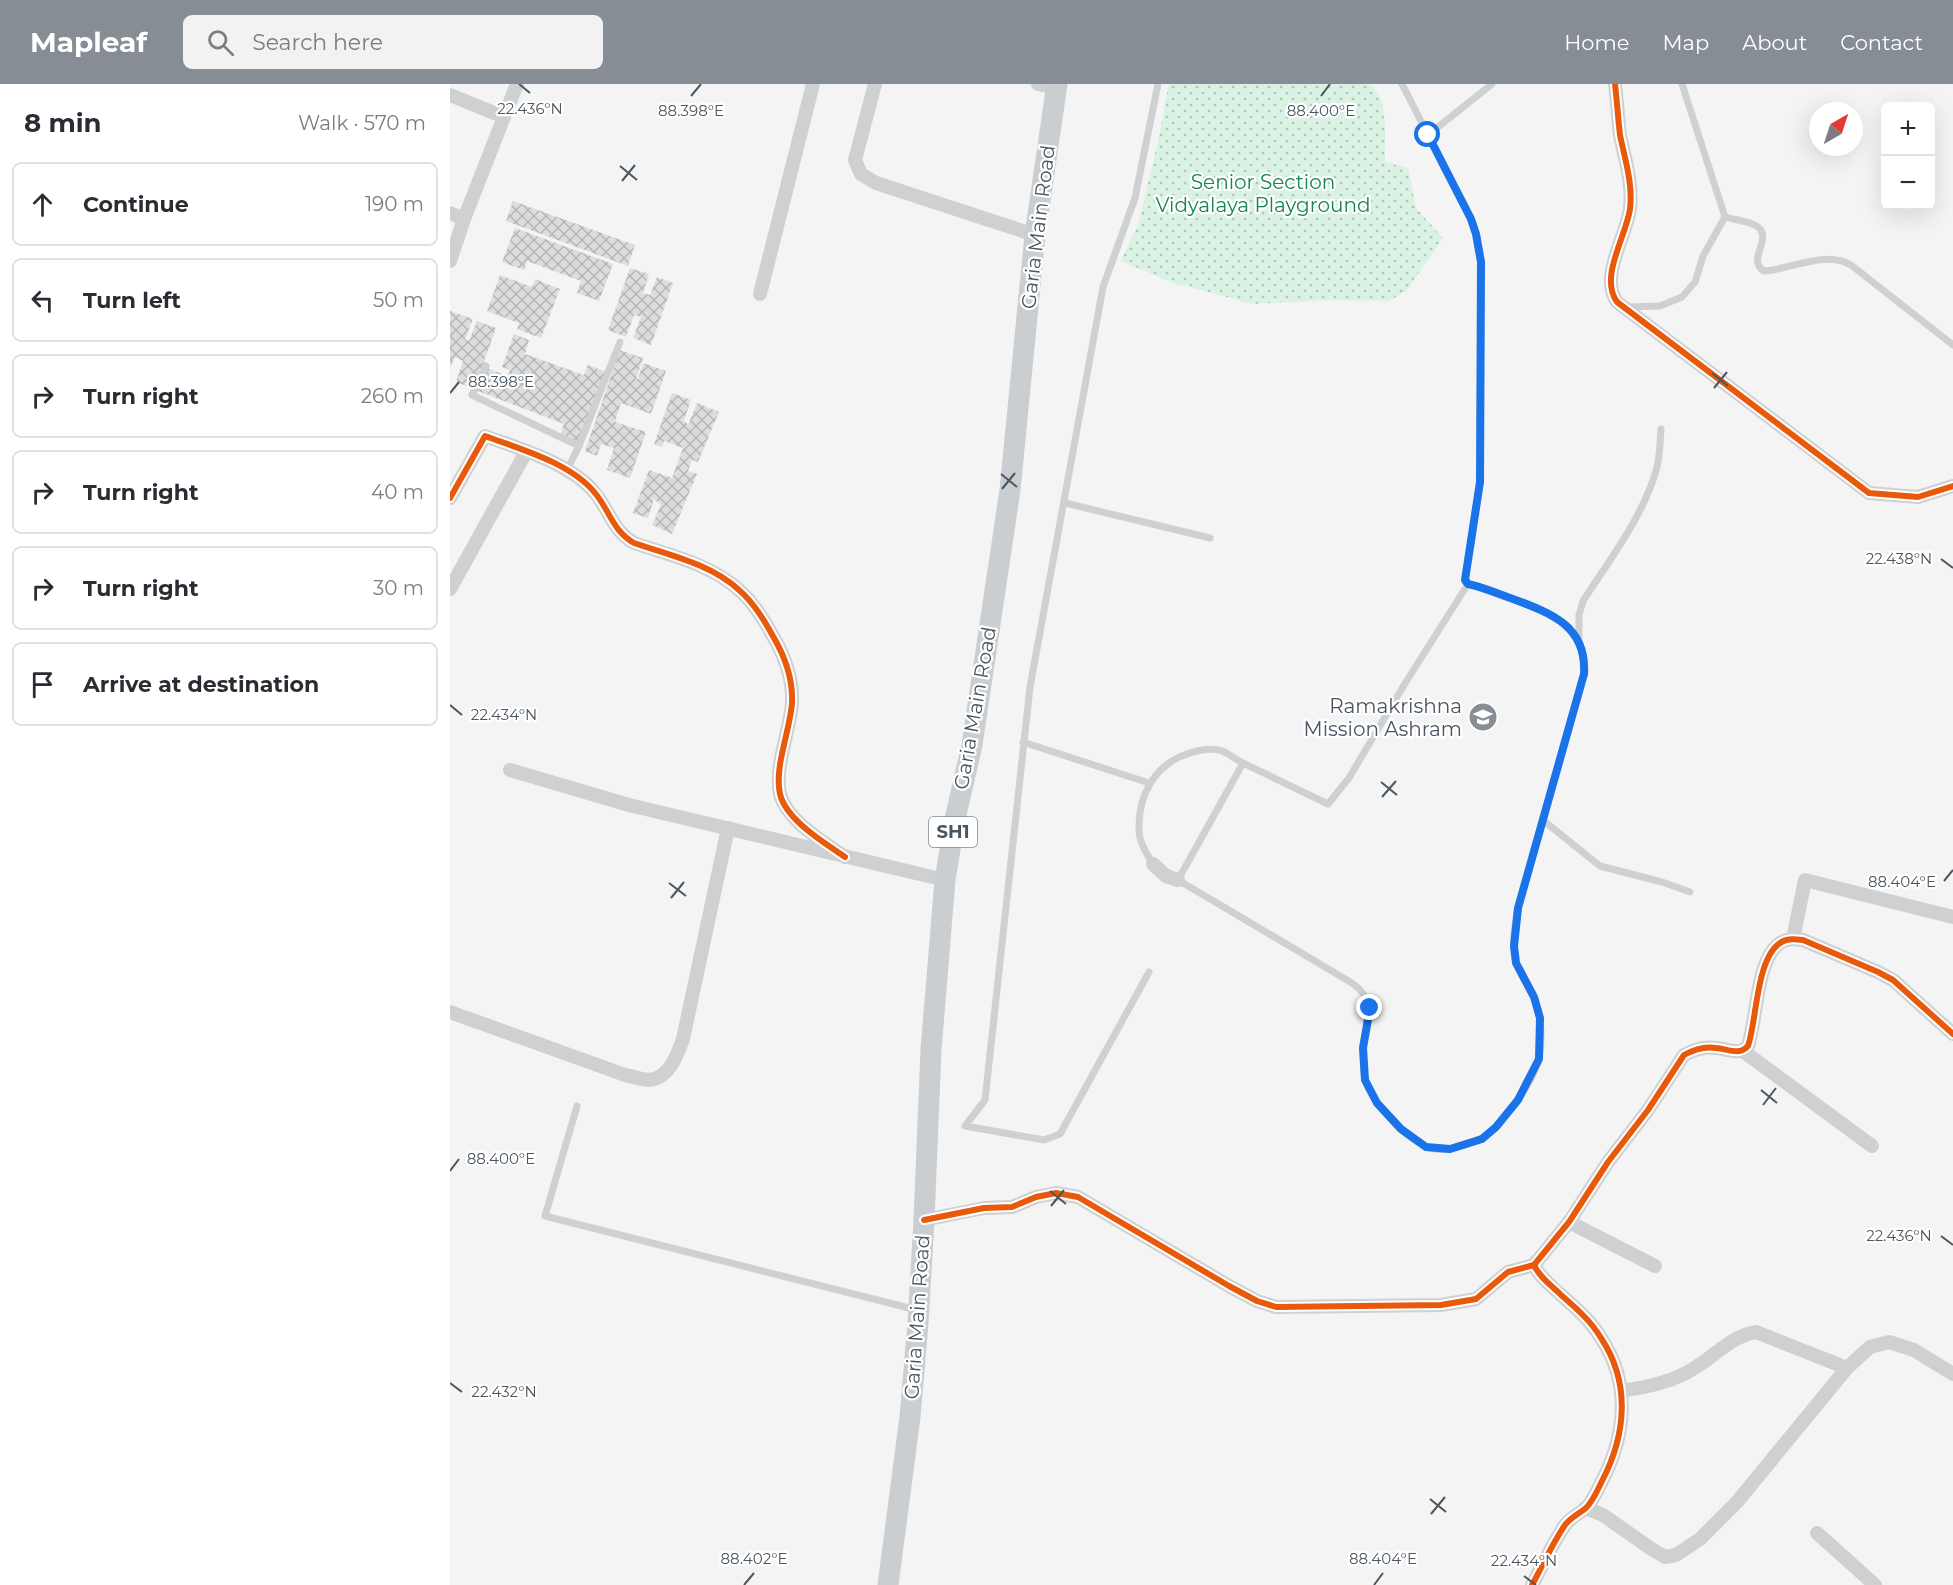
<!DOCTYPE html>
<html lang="en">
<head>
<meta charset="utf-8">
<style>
  body { margin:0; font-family:Montserrat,sans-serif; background:#f2f2f3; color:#2b2b33 }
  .controls { position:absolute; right:18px; top:18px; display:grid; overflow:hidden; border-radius:9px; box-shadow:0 6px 24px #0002 }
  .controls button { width:54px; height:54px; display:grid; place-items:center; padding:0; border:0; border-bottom:2px solid #e1e1e2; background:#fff; color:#2b2b33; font:30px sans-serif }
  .compass { position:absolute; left:1359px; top:18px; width:54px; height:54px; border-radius:50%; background:#fff; box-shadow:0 6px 24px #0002; rotate:39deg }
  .stop { position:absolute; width:18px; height:18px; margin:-14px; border:4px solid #1a73e8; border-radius:50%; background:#fff }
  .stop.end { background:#1a73e8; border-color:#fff; box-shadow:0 2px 6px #0008 }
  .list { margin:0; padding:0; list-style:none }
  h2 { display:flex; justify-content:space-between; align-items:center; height:78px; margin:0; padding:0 24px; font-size:26px }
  h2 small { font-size:20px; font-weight:400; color:#7c7c81 }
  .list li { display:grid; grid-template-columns:39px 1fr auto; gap:18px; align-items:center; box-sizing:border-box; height:84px; margin:0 12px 12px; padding:0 12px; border:2px solid #e1e1e2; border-radius:9px }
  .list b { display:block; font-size:22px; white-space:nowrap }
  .list em { font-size:20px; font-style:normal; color:#7c7c81 }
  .icon { flex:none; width:33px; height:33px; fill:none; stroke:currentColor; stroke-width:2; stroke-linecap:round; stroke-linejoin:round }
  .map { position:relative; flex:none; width:1503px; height:1501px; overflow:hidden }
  header { display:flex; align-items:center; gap:36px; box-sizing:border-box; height:84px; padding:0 30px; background:#868d94; color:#fff }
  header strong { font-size:28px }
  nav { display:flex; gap:33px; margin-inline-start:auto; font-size:21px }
  .search { width:420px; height:54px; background:#f2f2f3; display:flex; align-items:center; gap:15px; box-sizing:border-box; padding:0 21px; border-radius:9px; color:#7c7c81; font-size:22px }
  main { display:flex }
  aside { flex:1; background:#fff }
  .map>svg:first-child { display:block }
</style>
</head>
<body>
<header>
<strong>Mapleaf</strong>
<div class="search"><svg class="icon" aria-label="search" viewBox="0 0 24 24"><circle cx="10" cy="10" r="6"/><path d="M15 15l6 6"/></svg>Search here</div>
<nav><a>Home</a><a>Map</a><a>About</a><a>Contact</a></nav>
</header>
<main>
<aside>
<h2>8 min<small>Walk · 570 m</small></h2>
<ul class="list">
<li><svg class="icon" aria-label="ahead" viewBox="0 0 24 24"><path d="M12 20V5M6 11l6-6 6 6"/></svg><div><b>Continue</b></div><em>190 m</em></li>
<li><svg class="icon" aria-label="left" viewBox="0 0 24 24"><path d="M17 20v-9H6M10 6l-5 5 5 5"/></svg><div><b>Turn left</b></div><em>50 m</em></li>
<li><svg class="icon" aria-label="right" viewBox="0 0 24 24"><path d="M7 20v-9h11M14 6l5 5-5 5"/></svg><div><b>Turn right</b></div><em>260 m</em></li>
<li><svg class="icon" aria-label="right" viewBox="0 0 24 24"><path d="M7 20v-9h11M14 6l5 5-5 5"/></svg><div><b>Turn right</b></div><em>40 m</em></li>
<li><svg class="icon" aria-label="right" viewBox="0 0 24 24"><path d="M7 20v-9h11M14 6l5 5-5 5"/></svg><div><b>Turn right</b></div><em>30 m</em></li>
<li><svg class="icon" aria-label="arrive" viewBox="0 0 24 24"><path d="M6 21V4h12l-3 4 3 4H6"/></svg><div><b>Arrive at destination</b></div></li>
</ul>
</aside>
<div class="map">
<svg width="1503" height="1501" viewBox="0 0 1503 1501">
  <defs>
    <pattern id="park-dots" width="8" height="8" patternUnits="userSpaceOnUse" patternTransform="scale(1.5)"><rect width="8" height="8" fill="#d9f2e3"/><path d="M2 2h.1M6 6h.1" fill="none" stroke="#b2c7bb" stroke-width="1.8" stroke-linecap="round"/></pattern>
    <pattern id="building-cross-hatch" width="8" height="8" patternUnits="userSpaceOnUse" patternTransform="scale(1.5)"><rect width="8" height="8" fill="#ddddde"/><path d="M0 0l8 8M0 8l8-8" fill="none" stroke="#b5b6b7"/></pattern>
  </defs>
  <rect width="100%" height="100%" fill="#f4f4f4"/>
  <!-- park -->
  <path fill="url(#park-dots)" d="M 719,0 L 919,0 C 940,12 934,56 935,78 L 958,84 L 966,124 L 993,154 L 956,207 L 939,217 L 879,216 L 802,220 L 721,198 L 671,177 L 689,138 L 708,57 Z"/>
  <!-- building -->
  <g fill="url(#building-cross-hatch)">
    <path d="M 63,117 L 185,161 L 178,182 L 56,137 Z"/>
    <path d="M 65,144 L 163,180 L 149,217 L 127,209 L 131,197 L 77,177 L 74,186 L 52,178 Z"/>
    <path d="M 180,184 L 199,190 L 193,209 L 200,211 L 207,193 L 223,199 L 201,261 L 183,254 L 191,233 L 184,231 L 176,253 L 158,246 Z"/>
    <path d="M 50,191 L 82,203 L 85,195 L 110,205 L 91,254 L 67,245 L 69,239 L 37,227 Z"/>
    <path d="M 0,227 L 23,235 L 15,255 L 19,257 L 27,237 L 46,244 L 24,305 L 6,298 L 13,277 L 5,273 L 0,285 Z"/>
    <path d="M 64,250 L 79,256 L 75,270 L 134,291 L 138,281 L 156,288 L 128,358 L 110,351 L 114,340 L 28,307 L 37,284 L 58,292 L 60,286 L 52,283 Z"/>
    <path d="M 170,266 L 193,274 L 186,295 L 188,295 L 193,279 L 216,287 L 201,330 L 171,319 L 165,338 L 196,348 L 180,394 L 157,386 L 164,364 L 151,360 L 147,372 L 135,367 Z"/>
    <path d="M 222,309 L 241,316 L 234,336 L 238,341 L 247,319 L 269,328 L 248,378 L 242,376 L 238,387 L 247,390 L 222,450 L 202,441 L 211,421 L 204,415 L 198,434 L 183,429 L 199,386 L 222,394 L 233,364 L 214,357 L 212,363 L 204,360 Z"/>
  </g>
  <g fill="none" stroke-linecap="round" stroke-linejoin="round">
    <!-- lane -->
    <g stroke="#ced0d2" stroke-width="7">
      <path d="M 978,51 L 1042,0"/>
      <path d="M 1275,133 C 1285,136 1300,137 1308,143 C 1323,155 1296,175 1314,187 C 1343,185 1375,166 1401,181 L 1503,261"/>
      <path d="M 1177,223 L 1210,222 L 1232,213 L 1245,198 L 1253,172 L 1275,133 L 1232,0"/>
      <path d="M 36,282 L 22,311 L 129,362 L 117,386"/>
      <path d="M 129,362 L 170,258"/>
      <path d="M 615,419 L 760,454"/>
      <path d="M 1129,557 L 1129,531 L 1133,517 C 1160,475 1192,434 1206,387 C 1210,374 1210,358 1211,345"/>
      <path d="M 573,658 L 699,699"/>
      <path d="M 793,679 L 878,720 L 899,694 L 954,601 L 1018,500"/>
      <path d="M 1094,737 L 1150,782 L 1212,798 L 1240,808"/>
      <path d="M 703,780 C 697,770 689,758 689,746 C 688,712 704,681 737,670 C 748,666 758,664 769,666 C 778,668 784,675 793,679 L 728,796 L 897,896 C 902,899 908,903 911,907 C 926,924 914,944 913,964 C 913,973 913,987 915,995 C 921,1018 954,1053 975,1062 C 996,1072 1036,1057 1049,1039 C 1064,1020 1084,998 1089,973 C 1093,953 1091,929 1083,911 C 1078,900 1069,890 1066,878 C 1061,861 1065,841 1068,824 L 1134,590 C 1137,542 1100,529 1062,515 C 1047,509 1033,503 1018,500 L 1015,496 L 1030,398 L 1031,178 L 1026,150 L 1021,135 L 952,0"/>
      <path d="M 699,888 L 610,1050 L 594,1056 L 515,1042 L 535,1016 L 580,603 L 653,203 L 685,114 L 708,0"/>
      <path d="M 127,1022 L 95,1132 L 467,1226"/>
    </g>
    <!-- street -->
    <g stroke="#ced0d2" stroke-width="14">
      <path d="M 425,0 L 405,76 L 411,90 L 426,99 L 585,151"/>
      <path d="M 588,0 L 606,4"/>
      <path d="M 1165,0 C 1167,17 1168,34 1170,51 C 1175,76 1183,99 1180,125 C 1176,153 1149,193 1167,218 L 1419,409 L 1468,413 L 1503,402"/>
      <path d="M 0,11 L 54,33 L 67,0"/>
      <path d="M 0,129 L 14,135"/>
      <path d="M 0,177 L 14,135 L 54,33"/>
      <path d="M 310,210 L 363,0"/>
      <path d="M 0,414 L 35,352 C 70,365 121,379 145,409 C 160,427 162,446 184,459 C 219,471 261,480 289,506 C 304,519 314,536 324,554 C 335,573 343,596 342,619 C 340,647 324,683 330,710 C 336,736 375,759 395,773"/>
      <path d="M 0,505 L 76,368"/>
      <path d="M 60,686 L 179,721 L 495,796"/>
      <path d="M 703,780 L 716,792 L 728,796"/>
      <path d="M 1343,855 L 1355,796 L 1503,833"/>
      <path d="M 0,928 L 175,991 C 182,992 192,996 200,996 C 220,993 227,971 233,955 L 278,744"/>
      <path d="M 1293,967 L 1422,1062"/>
      <path d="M 474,1136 L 534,1124 L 562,1123 L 586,1113 L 606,1109 L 628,1113 L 779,1202 L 807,1217 L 826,1223 L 991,1221 L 1026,1215 L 1058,1188 L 1084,1181"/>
      <path d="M 1119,1138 L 1205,1182"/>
      <path d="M 1171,1307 C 1197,1303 1224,1298 1246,1283 C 1267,1270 1282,1252 1306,1248 L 1397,1284"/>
      <path d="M 1135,1424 L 1153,1431 L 1200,1464 L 1215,1473 L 1226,1471 L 1250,1455 L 1287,1418 L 1397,1284 L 1420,1263 L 1439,1258 L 1464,1266 L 1503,1290"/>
      <path d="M 1367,1449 L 1425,1501"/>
      <path d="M 1082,1501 C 1093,1481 1102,1460 1115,1441 C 1121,1433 1129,1430 1136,1424 C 1143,1417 1148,1405 1152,1397 C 1176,1351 1181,1299 1151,1254 C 1141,1237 1126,1224 1111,1211 C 1101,1201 1090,1194 1084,1181 L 1119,1138 L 1158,1078 L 1198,1026 L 1234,971 C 1243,966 1255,962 1266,964 C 1278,965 1289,972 1298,962 C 1307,936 1306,875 1330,859 C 1337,854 1345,855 1353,856 L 1428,888 L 1443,896 L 1503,950"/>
    </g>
    <!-- primary -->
    <path stroke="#caced1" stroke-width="21" d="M 438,1501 L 460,1333 L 468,1239 L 474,1136 L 481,966 L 495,796 L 505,735 L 522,661 L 560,406 L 585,151 L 607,0"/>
    <!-- cycleway casing -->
    <g stroke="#fff" stroke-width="10">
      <g id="cycleway">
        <path d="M 1165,0 C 1167,17 1168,34 1170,51 C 1175,76 1183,99 1180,125 C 1176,153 1149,193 1167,218 L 1419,409 L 1468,413 L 1503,402"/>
        <path d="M 0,414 L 35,352 C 70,365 121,379 145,409 C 160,427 162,446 184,459 C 219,471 261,480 289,506 C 304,519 314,536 324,554 C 335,573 343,596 342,619 C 340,647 324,683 330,710 C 336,736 375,759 395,773"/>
        <path d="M 474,1136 L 534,1124 L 562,1123 L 586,1113 L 606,1109 L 628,1113 L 779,1202 L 807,1217 L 826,1223 L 991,1221 L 1026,1215 L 1058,1188 L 1084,1181"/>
        <path d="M 1082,1501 C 1093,1481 1102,1460 1115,1441 C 1121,1433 1129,1430 1136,1424 C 1143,1417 1148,1405 1152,1397 C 1176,1351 1181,1299 1151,1254 C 1141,1237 1126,1224 1111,1211 C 1101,1201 1090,1194 1084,1181 L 1119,1138 L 1158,1078 L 1198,1026 L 1234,971 C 1243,966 1255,962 1266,964 C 1278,965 1289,972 1298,962 C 1307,936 1306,875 1330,859 C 1337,854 1345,855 1353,856 L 1428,888 L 1443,896 L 1503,950"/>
      </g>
    </g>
    <!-- cycleway -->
    <use href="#cycleway" stroke="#e8590c" stroke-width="6"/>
  </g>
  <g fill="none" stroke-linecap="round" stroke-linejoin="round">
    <!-- route -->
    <path stroke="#1a73e8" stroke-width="8" d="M 920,924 L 913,964 L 915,996 L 927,1019 L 951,1045 L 976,1063 L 1000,1065 L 1032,1055 L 1046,1043 L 1068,1016 L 1089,975 L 1090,934 L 1084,913 L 1066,879 L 1064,862 L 1068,824 L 1134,590 C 1137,542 1101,529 1063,515 C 1048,510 1033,503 1018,500 L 1015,496 L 1030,398 L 1031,178 L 1026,150 L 1021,135 L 978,51"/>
  </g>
  <!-- ticks -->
  <path fill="none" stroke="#4a5661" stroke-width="2" d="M 69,0 L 80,9M 241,12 L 251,0M 871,12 L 880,0M 170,82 L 187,96M 172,97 L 185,81M 1262,289 L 1278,302M 1264,304 L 1277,288M 0,309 L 9,298M 551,390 L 567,403M 552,405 L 565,389M 1491,475 L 1503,484M 0,621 L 12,631M 931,698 L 947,711M 932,713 L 946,697M 1494,797 L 1503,786M 219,799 L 236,812M 221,814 L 234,798M 1311,1006 L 1327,1019M 1313,1021 L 1326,1004M 0,1087 L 9,1075M 600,1107 L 616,1120M 601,1122 L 614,1106M 1491,1152 L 1503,1161M 0,1299 L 12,1308M 980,1415 L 996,1428M 981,1430 L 995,1413M 1074,1492 L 1086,1501M 294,1501 L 304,1489M 924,1501 L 933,1489"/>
  <!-- icons -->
  <defs>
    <g id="school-disc" transform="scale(1.5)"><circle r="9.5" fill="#868d94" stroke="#fff"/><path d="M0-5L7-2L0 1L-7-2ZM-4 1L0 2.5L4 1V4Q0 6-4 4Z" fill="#fff"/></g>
  </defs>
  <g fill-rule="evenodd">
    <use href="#school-disc" x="1033" y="633"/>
  </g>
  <g text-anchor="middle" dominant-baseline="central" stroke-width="4.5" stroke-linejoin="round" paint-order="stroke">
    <!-- shield labels -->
    <rect fill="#fff" stroke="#808990" stroke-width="1.5" x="479" y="733" width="48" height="30" rx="4.5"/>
    <g font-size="18" font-weight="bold" fill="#4a5661">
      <text x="503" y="748">SH1</text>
    </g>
    <!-- park labels -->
    <g font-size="20" fill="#17864f" stroke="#fff">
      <text x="813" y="98">Senior Section<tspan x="813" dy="23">Vidyalaya Playground</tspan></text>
    </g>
    <!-- street labels -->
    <g font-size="20" fill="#4a5661" stroke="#fff">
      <text transform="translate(588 143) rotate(-83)">Garia Main Road</text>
      <text transform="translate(525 624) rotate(-80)">Garia Main Road</text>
      <text transform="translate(467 1233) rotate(-86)">Garia Main Road</text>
    </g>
    <!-- poi labels -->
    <g font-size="20" fill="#4a5661" stroke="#fff" text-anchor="end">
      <text x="1012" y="622">Ramakrishna<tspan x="1012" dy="23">Mission Ashram</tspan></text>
    </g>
  </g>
  <g font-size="15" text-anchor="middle" fill="#4a5661" stroke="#fff" stroke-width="4.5" stroke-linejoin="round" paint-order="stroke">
    <text x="80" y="30">22.436°N</text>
    <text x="241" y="32">88.398°E</text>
    <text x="871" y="32">88.400°E</text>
    <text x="51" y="303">88.398°E</text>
    <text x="1449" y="480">22.438°N</text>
    <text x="54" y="636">22.434°N</text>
    <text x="1452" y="803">88.404°E</text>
    <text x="51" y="1080">88.400°E</text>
    <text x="1449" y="1157">22.436°N</text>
    <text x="54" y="1313">22.432°N</text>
    <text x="304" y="1480">88.402°E</text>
    <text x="933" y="1480">88.404°E</text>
    <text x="1074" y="1482">22.434°N</text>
  </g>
</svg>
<div class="controls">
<button>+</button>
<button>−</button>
</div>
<svg class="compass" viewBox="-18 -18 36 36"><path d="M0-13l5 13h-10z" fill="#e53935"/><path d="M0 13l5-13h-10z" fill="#7c7c81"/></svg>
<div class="stop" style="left:978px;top:51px"></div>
<div class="stop end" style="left:920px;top:924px"></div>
</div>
</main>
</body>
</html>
